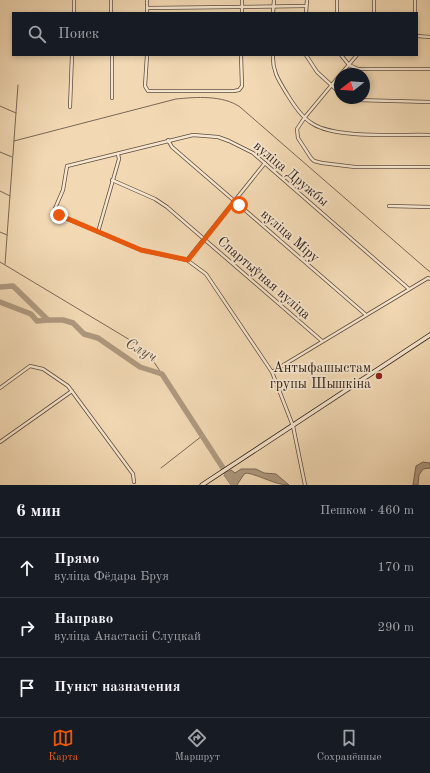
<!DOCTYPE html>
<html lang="ru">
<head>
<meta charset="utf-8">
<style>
  body { margin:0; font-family:"Old Standard TT",serif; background:#20242c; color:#f1f3f6 }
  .compass { position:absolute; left:334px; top:68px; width:36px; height:36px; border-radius:50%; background:#171b24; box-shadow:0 2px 6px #0003; rotate:253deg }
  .stop { position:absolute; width:12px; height:12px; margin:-9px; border:3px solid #ea580c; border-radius:50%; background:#fff }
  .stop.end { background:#ea580c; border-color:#fff; box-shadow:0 1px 4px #0008 }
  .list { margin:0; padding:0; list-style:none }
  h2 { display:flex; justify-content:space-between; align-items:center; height:52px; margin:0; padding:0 16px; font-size:17px }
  h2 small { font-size:13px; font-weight:400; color:#9ea1a6 }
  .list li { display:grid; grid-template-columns:26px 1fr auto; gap:12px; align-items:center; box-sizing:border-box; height:60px; padding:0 16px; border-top:1px solid #363941 }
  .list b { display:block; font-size:15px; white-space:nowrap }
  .list p { margin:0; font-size:13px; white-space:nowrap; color:#9ea1a6 }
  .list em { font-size:13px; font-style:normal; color:#9ea1a6 }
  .icon { flex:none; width:22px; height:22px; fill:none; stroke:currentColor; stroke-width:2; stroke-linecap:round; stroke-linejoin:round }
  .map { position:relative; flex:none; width:430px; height:485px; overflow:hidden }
  .search { position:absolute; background:#171b24; box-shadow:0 2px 6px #0003; left:12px; right:12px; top:12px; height:44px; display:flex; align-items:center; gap:10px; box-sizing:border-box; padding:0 14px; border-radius:0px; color:#9ea1a6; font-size:15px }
  .sheet { height:232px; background:#171b24 }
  nav { display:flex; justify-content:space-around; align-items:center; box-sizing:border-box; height:56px; border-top:1px solid #363941; background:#171b24; font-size:11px; color:#9ea1a6 }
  nav a { display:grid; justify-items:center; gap:2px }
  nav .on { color:#ea580c }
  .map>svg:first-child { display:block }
</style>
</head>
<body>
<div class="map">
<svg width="430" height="485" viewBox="0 0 430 485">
  <rect width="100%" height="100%" fill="#f2d9b4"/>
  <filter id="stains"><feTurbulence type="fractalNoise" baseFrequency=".005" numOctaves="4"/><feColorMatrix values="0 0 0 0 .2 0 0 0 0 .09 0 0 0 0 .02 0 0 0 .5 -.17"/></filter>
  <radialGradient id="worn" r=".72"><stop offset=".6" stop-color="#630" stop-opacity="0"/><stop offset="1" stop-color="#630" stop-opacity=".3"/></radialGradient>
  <!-- water -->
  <g fill="#ae997f" stroke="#7a6756">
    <path d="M 423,462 L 430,463 L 430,468 L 423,469 L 419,475 L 418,485 L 413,485 L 416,466 Z"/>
    <path d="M 241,469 L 256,469 L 264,473 L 276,474 L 289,485 C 275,485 262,476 247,473 L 244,474 L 237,485 L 231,485 L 224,475 L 231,470 L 235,473 Z"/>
  </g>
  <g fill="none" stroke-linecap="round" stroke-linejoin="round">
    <!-- stream -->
    <g stroke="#7a6756" stroke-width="1">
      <path d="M 0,106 L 16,113"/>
      <path d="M 14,141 L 176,99 C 196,97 223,95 240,107 L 430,272"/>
      <path d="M 0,152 L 12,157"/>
      <path d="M 0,191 L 10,196"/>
      <path d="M 0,232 L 7,235"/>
      <path d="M 0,262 L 145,349 L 162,374"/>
      <path d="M 5,264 L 18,85"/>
      <path d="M 161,468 L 202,436"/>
    </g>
    <!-- river -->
    <g stroke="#ae997f" stroke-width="5.5">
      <path d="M 0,287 L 13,286 L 48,320 L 63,320 L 73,323 L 84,334 L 98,338 L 140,367 L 162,374 L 234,485"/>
      <path d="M 0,302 L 31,314 L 37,321 L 48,320"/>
    </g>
    <!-- minor casing -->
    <g stroke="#5d4c3f" stroke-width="4">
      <g id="minor">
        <path d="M 111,0 L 111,13"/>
        <path d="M 147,0 L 147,13"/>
        <path d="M 147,8 L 306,6"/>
        <path d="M 74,13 L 74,0"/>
        <path d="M 242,13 L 242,0"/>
        <path d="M 273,13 L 274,0"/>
        <path d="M 306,13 L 307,0"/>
        <path d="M 337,13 L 337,0"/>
        <path d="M 374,13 L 374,0"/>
        <path d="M 415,13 L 415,0"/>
        <path d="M 417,36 L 430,37"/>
        <path d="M 112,55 L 112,98"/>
        <path d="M 147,55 L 145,86 L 148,91 L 234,91 L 239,90 L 242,86 L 241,55"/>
        <path d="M 273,55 C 272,71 279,81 287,94 C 293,104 302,118 313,124 C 337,139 400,134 430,135"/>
        <path d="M 306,55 L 317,72 L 340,93"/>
        <path d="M 341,55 L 349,65 L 358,69 L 430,69"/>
        <path d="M 341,74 L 357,55"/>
        <path d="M 340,75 L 305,117 L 297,129 L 298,138 L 311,158 L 314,161 L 322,163 L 355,167 L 430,167"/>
        <path d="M 348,98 L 356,100 L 430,102"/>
        <path d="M 70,107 L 72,55"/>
        <path d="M 168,140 L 172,147 L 365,314"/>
        <path d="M 112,180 L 155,199 L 167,207 L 322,341"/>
        <path d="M 389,206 L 430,207"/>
        <path d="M 98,232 L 119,159 L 118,154"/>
        <path d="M 187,260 L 265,163"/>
        <path d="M 272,372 L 428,278 L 430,279"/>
        <path d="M 0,388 L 30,366 L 43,369 L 68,386 L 133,474 L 134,482"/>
        <path d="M 0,442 L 72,391"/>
        <path d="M 305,485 L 293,426 L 272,372 L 206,274 L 187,260 L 141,250 L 53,213 L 63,190 L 67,166 L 193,135 L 218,137 L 229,141 L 253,153 L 409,289"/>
      </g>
    </g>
    <!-- secondary casing -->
    <g stroke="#2b1d18" stroke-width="5">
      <path id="secondary" d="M 202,485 L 430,335"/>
    </g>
    <!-- minor -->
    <use href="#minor" stroke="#f7e6ce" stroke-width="2.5"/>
    <!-- secondary -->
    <use href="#secondary" stroke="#f7e6ce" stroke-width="3.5"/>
  </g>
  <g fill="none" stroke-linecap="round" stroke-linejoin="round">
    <!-- route -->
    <path stroke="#ea580c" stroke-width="5" d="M 59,215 L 141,250 L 188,260 L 234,202 L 239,205"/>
  </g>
  <!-- markers -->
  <circle fill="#8f2418" stroke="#f7e6ce" stroke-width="1.5" cx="379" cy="376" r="4"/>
  <g text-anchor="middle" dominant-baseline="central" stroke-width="3.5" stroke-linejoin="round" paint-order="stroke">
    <!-- street labels -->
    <g font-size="14" fill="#2b1d18" stroke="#f7e6ce">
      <text transform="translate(291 174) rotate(40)">вуліца Дружбы</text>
      <text transform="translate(290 236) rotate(41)">вуліца Міру</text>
      <text transform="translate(264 278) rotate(41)">Спартыўная вуліца</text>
    </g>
    <!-- poi labels -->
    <g font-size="14" fill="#2b1d18" stroke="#f7e6ce" text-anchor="end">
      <text x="371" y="368">Антыфашыстам<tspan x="371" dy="16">групы Шышкіна</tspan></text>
    </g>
    <!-- water labels -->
    <g font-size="15" font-style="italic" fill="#59483c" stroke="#f7e6ce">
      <text transform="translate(141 351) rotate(29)">Случ</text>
    </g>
  </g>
  <rect width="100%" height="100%" filter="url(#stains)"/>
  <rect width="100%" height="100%" fill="url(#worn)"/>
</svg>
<svg class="compass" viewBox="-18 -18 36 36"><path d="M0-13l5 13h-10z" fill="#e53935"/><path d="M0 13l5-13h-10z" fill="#9ea1a6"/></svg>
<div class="stop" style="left:239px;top:205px"></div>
<div class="stop end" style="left:59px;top:215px"></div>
<div class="search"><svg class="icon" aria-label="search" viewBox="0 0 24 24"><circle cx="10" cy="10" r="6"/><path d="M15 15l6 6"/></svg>Поиск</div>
</div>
<section class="sheet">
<h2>6 мин<small>Пешком · 460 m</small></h2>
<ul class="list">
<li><svg class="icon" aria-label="ahead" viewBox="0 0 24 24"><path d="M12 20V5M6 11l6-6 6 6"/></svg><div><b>Прямо</b><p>вуліца Фёдара Бруя</p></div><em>170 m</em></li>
<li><svg class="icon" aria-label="right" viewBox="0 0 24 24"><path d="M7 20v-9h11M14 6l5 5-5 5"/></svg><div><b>Направо</b><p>вуліца Анастасіі Слуцкай</p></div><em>290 m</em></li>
<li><svg class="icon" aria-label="arrive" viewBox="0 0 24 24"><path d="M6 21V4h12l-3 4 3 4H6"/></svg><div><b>Пункт назначения</b></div></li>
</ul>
</section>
<nav>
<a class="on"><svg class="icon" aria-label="map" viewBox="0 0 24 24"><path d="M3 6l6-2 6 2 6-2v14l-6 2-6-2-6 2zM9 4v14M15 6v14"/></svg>Карта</a>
<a><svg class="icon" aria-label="directions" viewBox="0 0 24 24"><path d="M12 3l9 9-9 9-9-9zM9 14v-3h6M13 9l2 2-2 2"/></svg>Маршрут</a>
<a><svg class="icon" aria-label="saved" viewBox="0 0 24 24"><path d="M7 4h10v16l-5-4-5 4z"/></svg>Сохранённые</a>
</nav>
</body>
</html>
